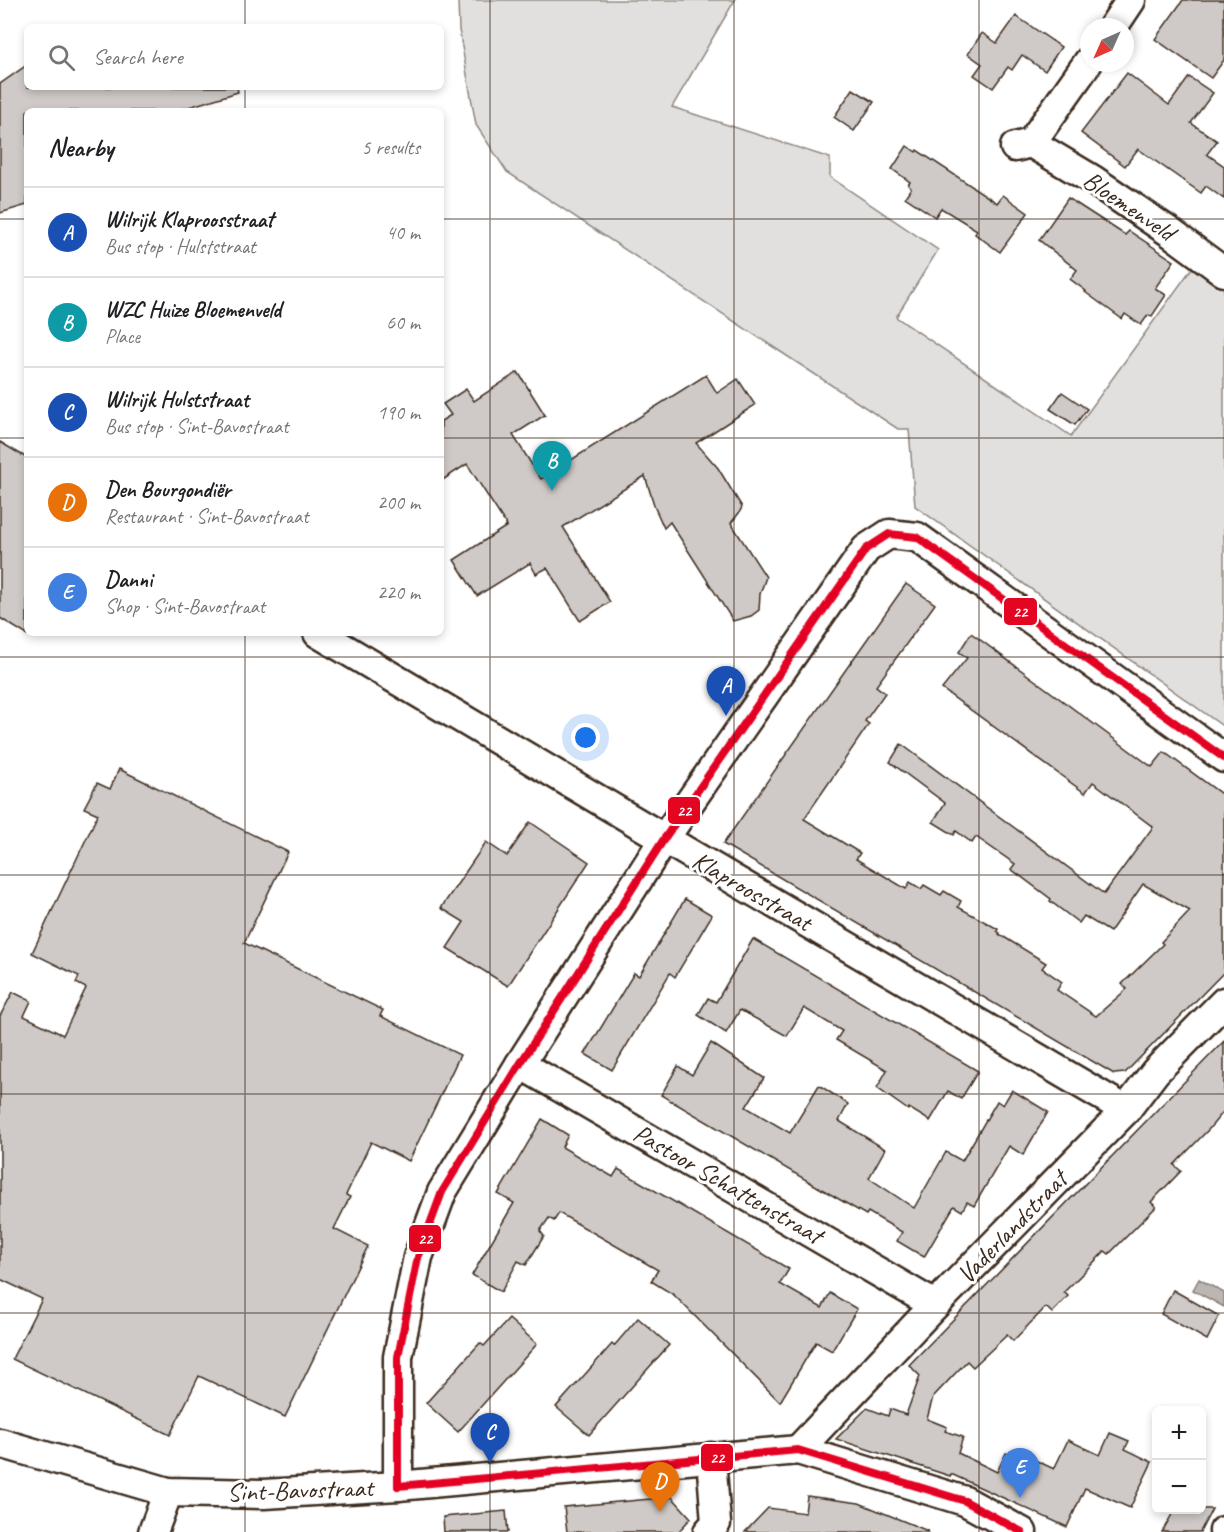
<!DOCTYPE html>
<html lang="en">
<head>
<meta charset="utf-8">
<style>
  body { margin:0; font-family:Caveat,sans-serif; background:#f6f6f6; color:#202124 }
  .controls { position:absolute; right:18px; bottom:18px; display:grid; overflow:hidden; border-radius:9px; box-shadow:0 3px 9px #0003 }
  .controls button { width:54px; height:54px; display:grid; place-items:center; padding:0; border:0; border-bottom:2px solid #e0e0e0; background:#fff; color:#202124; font:30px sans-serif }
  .compass { position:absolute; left:1080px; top:18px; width:54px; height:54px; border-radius:50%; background:#fff; box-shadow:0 3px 9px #0003; rotate:225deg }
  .you { position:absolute; left:586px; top:738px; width:21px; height:21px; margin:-15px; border:4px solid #fff; border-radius:50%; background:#1a73e8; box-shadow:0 0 0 9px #1a73e833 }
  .badge { display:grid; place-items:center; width:39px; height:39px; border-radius:50%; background:#0b8043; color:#fff; font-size:20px; font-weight:700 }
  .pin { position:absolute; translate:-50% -50px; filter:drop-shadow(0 2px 3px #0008) }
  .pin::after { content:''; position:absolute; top:32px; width:21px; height:18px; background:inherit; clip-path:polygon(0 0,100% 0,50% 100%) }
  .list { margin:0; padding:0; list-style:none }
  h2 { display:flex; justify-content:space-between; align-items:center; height:78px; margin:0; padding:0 24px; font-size:26px }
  h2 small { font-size:20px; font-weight:400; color:#757577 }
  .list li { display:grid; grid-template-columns:39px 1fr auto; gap:18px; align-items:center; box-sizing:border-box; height:90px; padding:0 24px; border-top:2px solid #e0e0e0 }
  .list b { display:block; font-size:22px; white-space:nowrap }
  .list p { margin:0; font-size:20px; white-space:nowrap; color:#757577 }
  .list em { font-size:20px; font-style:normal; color:#757577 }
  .icon { flex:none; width:33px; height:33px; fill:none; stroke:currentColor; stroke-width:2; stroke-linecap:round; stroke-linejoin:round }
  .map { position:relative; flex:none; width:1224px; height:1532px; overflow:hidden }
  .search { position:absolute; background:#fff; box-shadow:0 3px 9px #0003; left:24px; top:24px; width:420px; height:66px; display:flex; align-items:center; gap:15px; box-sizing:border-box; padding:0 21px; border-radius:9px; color:#757577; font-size:22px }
  .panel { position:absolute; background:#fff; box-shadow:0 3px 9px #0003; left:24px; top:108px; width:420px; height:528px; border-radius:9px }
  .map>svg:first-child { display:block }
</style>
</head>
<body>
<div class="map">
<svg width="1224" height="1532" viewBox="0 0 1224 1532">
  <rect width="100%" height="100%" fill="#fff"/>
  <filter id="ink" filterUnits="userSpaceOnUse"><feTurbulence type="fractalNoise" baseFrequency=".0167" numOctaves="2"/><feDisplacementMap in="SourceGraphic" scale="12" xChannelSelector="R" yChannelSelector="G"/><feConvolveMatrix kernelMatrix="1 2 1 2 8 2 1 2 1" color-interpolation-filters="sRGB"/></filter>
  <g filter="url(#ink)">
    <!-- green -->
    <path fill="#e2e0de" stroke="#8e857e" stroke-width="1.5" d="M 458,0 L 735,0 L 672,107 L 830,158 L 830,177 L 938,250 L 896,317 L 1071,436 L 1197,261 L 1224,281 L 1224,727 L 915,506 L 909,429 L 898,429 L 507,172 L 476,125 L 459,30 Z"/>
    <!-- water -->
    <path fill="#bcb6b3" stroke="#887e77" stroke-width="1.5" d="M 1199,1279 L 1224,1293 L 1224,1307 L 1193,1290 Z"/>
    <!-- building -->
    <g fill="#cfcac7" stroke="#3b2a1e" stroke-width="1.5">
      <path d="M 1183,0 L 1224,0 L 1224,60 L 1211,78 L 1155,39 Z"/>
      <path d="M 1016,16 L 1061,47 L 1045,71 L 1022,55 L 1012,70 L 1008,67 L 993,88 L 974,75 L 982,64 L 968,54 L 982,33 L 997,43 Z"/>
      <path d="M 27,65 L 27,87 L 237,87 L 238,92 L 176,111 L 27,111 L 27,205 L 0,213 L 0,84 Z"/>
      <path d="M 1127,73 L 1169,105 L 1189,77 L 1213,93 L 1191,123 L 1217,141 L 1207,154 L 1224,166 L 1224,199 L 1206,186 L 1201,193 L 1138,149 L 1125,166 L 1081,133 Z"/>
      <path d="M 853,89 L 874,102 L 854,131 L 834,117 Z"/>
      <path d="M 907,146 L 916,152 L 917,150 L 997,203 L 1003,195 L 1028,213 L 1000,252 L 975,234 L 977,230 L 941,208 L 935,217 L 905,197 L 911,188 L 908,185 L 910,182 L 892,169 Z"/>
      <path d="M 1068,198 L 1125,235 L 1129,231 L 1174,261 L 1155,288 L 1166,295 L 1152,316 L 1148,315 L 1141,325 L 1125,314 L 1122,319 L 1085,292 L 1086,291 L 1070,279 L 1077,270 L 1039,240 Z"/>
      <path d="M 518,372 L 545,415 L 513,435 L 541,479 L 706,375 L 717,393 L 738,379 L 755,405 L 696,443 L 718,468 L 742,507 L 739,513 L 731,523 L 766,577 L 760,594 L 759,610 L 751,616 L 733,621 L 670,522 L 664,528 L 655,508 L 645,476 L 563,527 L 610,602 L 580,621 L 547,568 L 536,574 L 530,563 L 477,596 L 454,560 L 507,526 L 467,464 L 441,481 L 441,421 L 451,415 L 443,404 L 466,389 L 474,401 Z"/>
      <path d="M 1062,392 L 1087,409 L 1075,425 L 1050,409 Z"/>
      <path d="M 0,442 L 27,458 L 27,635 L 0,618 Z"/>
      <path d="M 906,584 L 935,604 L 876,686 L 885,693 L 865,721 L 869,724 L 804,819 L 860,853 L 856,859 L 906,889 L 910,882 L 921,889 L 924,885 L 941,895 L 944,891 L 961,901 L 958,907 L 998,929 L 997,931 L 1000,933 L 999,934 L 1046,963 L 1042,968 L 1062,982 L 1057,990 L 1096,1016 L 1127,989 L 1122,984 L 1163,944 L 1161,942 L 1190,911 L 1143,884 L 1110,932 L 1084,916 L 1079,923 L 1050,901 L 1051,899 L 1011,869 L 1015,864 L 976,837 L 972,843 L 956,831 L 954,835 L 933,822 L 945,803 L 890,762 L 901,744 L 1104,894 L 1153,827 L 1093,782 L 1085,793 L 942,689 L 967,658 L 959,652 L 971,633 L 1152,767 L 1164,752 L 1224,796 L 1224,972 L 1125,1073 L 1114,1074 L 723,844 Z"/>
      <path d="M 119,769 L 288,852 L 244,943 L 383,1010 L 380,1016 L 460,1055 L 409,1161 L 371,1142 L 346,1195 L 350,1197 L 334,1229 L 368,1246 L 285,1417 L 199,1376 L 170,1435 L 12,1359 L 42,1299 L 0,1279 L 0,1016 L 13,992 L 31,1001 L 24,1016 L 63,1035 L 86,988 L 76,983 L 79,976 L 32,953 L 98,814 L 84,808 L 97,783 L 110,789 Z"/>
      <path d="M 530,822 L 589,862 L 508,986 L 447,948 L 464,922 L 441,908 L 486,842 L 507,856 Z"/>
      <path d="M 685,899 L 712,915 L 675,977 L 670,973 L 612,1070 L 585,1054 L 634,973 L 639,976 Z"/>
      <path d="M 753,939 L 978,1071 L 961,1099 L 948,1091 L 930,1121 L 909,1108 L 908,1110 L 877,1088 L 887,1070 L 836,1040 L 842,1031 L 804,1008 L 787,1036 L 740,1010 L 726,1033 L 698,1015 L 708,998 L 716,1002 Z"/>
      <path d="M 1224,1041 L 1224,1111 L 1209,1129 L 1174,1165 L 1181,1171 L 1151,1202 L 1156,1207 L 1109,1254 L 1105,1251 L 1064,1292 L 1068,1296 L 1052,1313 L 1046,1307 L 1013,1341 L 1007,1335 L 973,1367 L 967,1361 L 933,1397 L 927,1419 L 947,1427 L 945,1431 L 963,1437 L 958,1453 L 997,1472 L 1006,1453 L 1021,1460 L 1024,1455 L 1054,1469 L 1068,1440 L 1100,1455 L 1110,1433 L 1129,1441 L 1125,1449 L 1152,1462 L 1130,1508 L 1085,1488 L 1067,1527 L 951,1474 L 950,1476 L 836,1439 L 867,1408 L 888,1416 L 890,1409 L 906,1415 L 920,1376 L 909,1365 Z"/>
      <path d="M 711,1043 L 764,1078 L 746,1107 L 790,1133 L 819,1085 L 848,1104 L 839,1121 L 885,1149 L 869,1178 L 914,1208 L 946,1152 L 962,1161 L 997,1101 L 1003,1105 L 1012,1090 L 1048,1112 L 1023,1155 L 1009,1146 L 974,1206 L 967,1202 L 962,1211 L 954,1206 L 924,1257 L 897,1241 L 902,1232 L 868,1212 L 866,1215 L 661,1095 L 678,1066 L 692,1075 Z"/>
      <path d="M 542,1119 L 568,1135 L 562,1147 L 613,1177 L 618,1169 L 789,1269 L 780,1284 L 822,1308 L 830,1293 L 857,1309 L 832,1351 L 816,1342 L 780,1402 L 674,1295 L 651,1281 L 658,1270 L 559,1213 L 554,1221 L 549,1218 L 540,1231 L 544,1236 L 526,1265 L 518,1261 L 501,1292 L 472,1275 L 514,1203 L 498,1194 Z"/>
      <path d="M 1173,1290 L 1219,1316 L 1207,1340 L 1161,1314 Z"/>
      <path d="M 638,1318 L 669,1345 L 589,1435 L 556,1407 L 612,1344 L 614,1346 Z"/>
      <path d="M 509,1319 L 537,1344 L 458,1432 L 426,1403 L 480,1343 L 484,1346 Z"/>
      <path d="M 807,1496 L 859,1503 L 928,1531 L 928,1532 L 745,1532 L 768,1508 L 805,1513 Z"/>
      <path d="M 672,1497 L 691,1518 L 678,1532 L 567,1532 L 564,1507 Z"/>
      <path d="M 1175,1509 L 1212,1509 L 1200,1532 L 1162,1532 Z"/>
      <path d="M 506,1511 L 508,1532 L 444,1532 L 443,1517 Z"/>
    </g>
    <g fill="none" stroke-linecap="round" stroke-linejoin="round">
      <!-- minor casing -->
      <g stroke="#3b2a1e" stroke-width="33">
        <g id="minor">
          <path d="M 1113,27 L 1131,0"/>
          <path d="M 1031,143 L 1093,180 L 1171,233 L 1224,272"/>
          <path d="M 1015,147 L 1031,143 L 1089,61"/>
          <path d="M 318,633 L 641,825 L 1126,1110"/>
          <path d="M 520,1064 L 935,1305"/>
          <path d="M 0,1443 L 168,1492 L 264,1494 L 398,1486 L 798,1450 L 965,1501 L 1022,1532"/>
          <path d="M 798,1450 L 935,1305 L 1126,1110 L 1155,1072 L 1224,1002"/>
          <path d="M 398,1486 L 398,1357 L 418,1257 L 442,1192 L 520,1064 L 664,839 L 866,549 L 889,534 L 917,537 L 1224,758"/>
          <path d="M 153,1532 L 168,1492"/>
          <path d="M 708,1532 L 716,1523 L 711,1457"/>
          <path d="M 1224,1532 L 1224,1531"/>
        </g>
      </g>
      <!-- minor -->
      <use href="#minor" stroke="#fff" stroke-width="28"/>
      <!-- bus-1 casing -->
      <g stroke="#fff" stroke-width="12">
        <g id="bus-1">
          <path d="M 398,1486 L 398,1357 L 418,1257 L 442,1192 L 520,1064 L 664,839 L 866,549 L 889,534 L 917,537 L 1224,758"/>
          <path d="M 398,1486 L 798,1450 L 965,1501 L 1022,1532"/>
        </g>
      </g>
      <!-- bus-1 -->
      <use href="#bus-1" stroke="#e40521" stroke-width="8"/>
    </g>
  </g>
  <!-- grid -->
  <path fill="none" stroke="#3b2a1e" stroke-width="1.5" stroke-opacity="0.55" d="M 245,0 L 245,27M 490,0 L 490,1532M 734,0 L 734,1532M 979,0 L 979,1532M 245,87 L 245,111M 0,219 L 27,219M 441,219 L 1224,219M 0,438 L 27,438M 441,438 L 1224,438M 245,633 L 245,1532M 0,657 L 1224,657M 0,875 L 1224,875M 0,1094 L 1224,1094M 0,1313 L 1224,1313"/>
  <g text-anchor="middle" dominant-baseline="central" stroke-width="6" stroke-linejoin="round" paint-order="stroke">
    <!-- street labels -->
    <g font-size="26" fill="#3b2a1e" stroke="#fff">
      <text transform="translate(1129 206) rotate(34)">Bloemenveld</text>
      <text transform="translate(752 891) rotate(30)">Klaproosstraat</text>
      <text transform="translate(728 1184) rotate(30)">Pastoor Schattenstraat</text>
      <text transform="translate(1012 1227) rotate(-46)">Vaderlandstraat</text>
      <text transform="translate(300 1490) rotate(-2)">Sint-Bavostraat</text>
    </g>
  </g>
  <g stroke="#fff" stroke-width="2">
    <rect x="1003" y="597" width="35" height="29" rx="6" fill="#e40521"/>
    <rect x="667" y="796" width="34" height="29" rx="6" fill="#e40521"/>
    <rect x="408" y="1224" width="34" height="29" rx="6" fill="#e40521"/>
    <rect x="700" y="1443" width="34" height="29" rx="6" fill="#e40521"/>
  </g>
  <g font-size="16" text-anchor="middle" font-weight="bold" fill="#fff">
    <text x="1020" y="617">22</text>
    <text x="684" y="816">22</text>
    <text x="425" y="1244">22</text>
    <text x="717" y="1463">22</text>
  </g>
</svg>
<div class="controls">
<button>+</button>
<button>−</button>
</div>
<svg class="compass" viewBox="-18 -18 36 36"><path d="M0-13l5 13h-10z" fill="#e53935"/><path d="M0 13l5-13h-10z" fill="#757577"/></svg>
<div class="you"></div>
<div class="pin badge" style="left:726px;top:716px;background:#1a4fb4">A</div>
<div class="pin badge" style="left:552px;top:491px;background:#0f9aa8">B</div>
<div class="pin badge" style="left:490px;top:1463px;background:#1a4fb4">C</div>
<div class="pin badge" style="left:660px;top:1512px;background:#e8710a">D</div>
<div class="pin badge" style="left:1020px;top:1498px;background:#3f7fe0">E</div>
<div class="search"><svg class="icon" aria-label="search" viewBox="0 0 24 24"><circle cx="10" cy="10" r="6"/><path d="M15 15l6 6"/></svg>Search here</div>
<section class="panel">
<h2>Nearby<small>5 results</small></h2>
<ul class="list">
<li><span class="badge" style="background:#1a4fb4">A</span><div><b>Wilrijk Klaproosstraat</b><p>Bus stop · Hulststraat</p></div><em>40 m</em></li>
<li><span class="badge" style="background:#0f9aa8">B</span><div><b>WZC Huize Bloemenveld</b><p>Place</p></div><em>60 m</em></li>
<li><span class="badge" style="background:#1a4fb4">C</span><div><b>Wilrijk Hulststraat</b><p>Bus stop · Sint-Bavostraat</p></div><em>190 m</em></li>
<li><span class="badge" style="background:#e8710a">D</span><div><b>Den Bourgondiër</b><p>Restaurant · Sint-Bavostraat</p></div><em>200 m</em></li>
<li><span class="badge" style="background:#3f7fe0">E</span><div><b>Danni</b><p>Shop · Sint-Bavostraat</p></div><em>220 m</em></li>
</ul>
</section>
</div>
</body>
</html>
